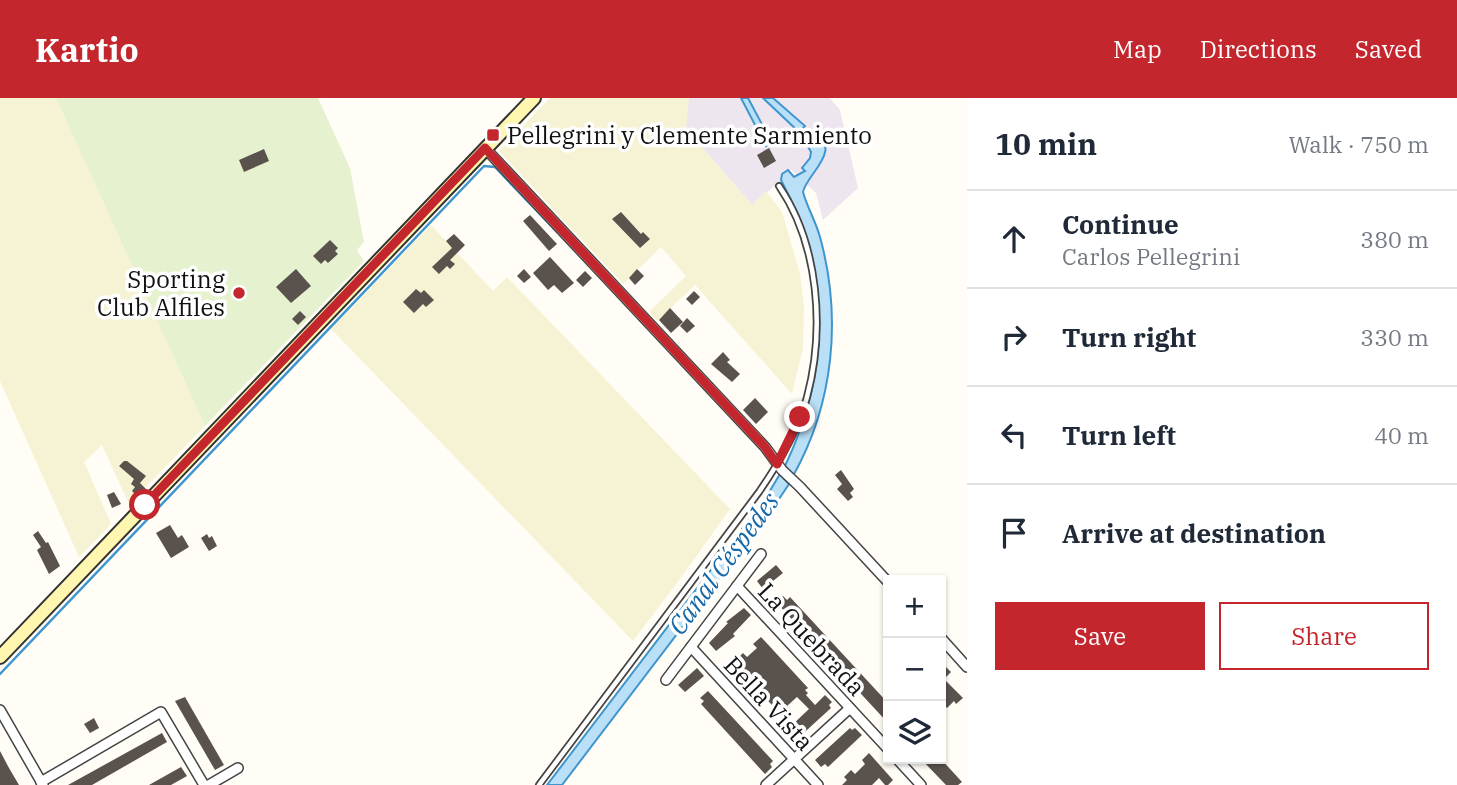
<!DOCTYPE html>
<html lang="en">
<head>
<meta charset="utf-8">
<style>
  body { margin:0; font-family:"IBM Plex Serif",serif; background:#f2f2f3; color:#1f2937 }
  .controls { position:absolute; right:21px; bottom:21px; display:grid; overflow:hidden; border-radius:0px; box-shadow:0 2px 5px #0004 }
  .controls button { width:63px; height:63px; display:grid; place-items:center; padding:0; border:0; border-bottom:2px solid #e0e1e3; background:#fff; color:#1f2937; font:35px sans-serif }
  .stop { position:absolute; width:21px; height:21px; margin:-16px; border:5px solid #c4262e; border-radius:50%; background:#fff }
  .stop.end { background:#c4262e; border-color:#fff; box-shadow:0 2px 7px #0008 }
  .list { margin:0; padding:0; list-style:none }
  h2 { display:flex; justify-content:space-between; align-items:center; height:91px; margin:0; padding:0 28px; font-size:30px }
  h2 small { font-size:23px; font-weight:400; color:#747a83 }
  .list li { display:grid; grid-template-columns:46px 1fr auto; gap:21px; align-items:center; box-sizing:border-box; height:98px; padding:0 28px; border-top:2px solid #e0e1e3 }
  .list b { display:block; font-size:26px; white-space:nowrap }
  .list p { margin:0; font-size:23px; white-space:nowrap; color:#747a83 }
  .list em { font-size:23px; font-style:normal; color:#747a83 }
  .actions { display:flex; gap:14px; padding:21px 28px }
  .actions a { flex:1; padding:16px 0; border:2px solid #c4262e; border-radius:0px; text-align:center; font-size:24px; color:#c4262e }
  .actions .main { background:#c4262e; color:#fff }
  .icon { flex:none; width:38px; height:38px; fill:none; stroke:currentColor; stroke-width:2; stroke-linecap:round; stroke-linejoin:round }
  .map { position:relative; flex:none; width:967px; height:687px; overflow:hidden }
  header { display:flex; align-items:center; gap:42px; box-sizing:border-box; height:98px; padding:0 35px; background:#c4262e; color:#fff }
  header strong { font-size:33px }
  nav { display:flex; gap:38px; margin-inline-start:auto; font-size:24px }
  main { display:flex }
  aside { flex:1; background:#fff }
  .map>svg:first-child { display:block }
</style>
</head>
<body>
<header>
<strong>Kartio</strong>
<nav><a>Map</a><a>Directions</a><a>Saved</a></nav>
</header>
<main>
<div class="map">
<svg width="967" height="687" viewBox="0 0 967 687">
  <rect width="100%" height="100%" fill="#fffdf5"/>
  <!-- industrial -->
  <path fill="#eee6ef" d="M 689,0 L 830,0 L 840,12 L 858,90 L 823,122 L 816,95 L 791,72 L 753,108 L 685,30 Z"/>
  <!-- farmland -->
  <g fill="#f6f3d4">
    <path d="M 0,0 L 56,0 L 205,328 L 129,406 L 102,347 L 84,364 L 111,426 L 79,459 L 0,283 Z"/>
    <path d="M 550,0 L 689,0 L 686,31 L 752,107 L 766,93 L 782,114 L 800,175 L 804,209 L 803,250 L 792,296 L 695,187 L 657,223 L 649,214 L 686,178 L 661,149 L 623,186 L 499,53 Z"/>
    <path d="M 431,127 L 493,193 L 507,179 L 730,411 L 680,481 L 633,543 L 331,231 Z"/>
  </g>
  <!-- pitch -->
  <path fill="#e6f2cf" d="M 56,0 L 318,0 L 350,70 L 364,144 L 357,152 L 364,163 L 205,328 Z"/>
  <!-- water -->
  <g fill="#b9e0f7" stroke="#3f96cf" stroke-width="2">
    <path d="M 741,0 L 748,0 L 764,30 L 774,43 L 766,48 Z"/>
    <path d="M 763,0 L 773,0 L 805,28 L 799,34 Z"/>
    <path d="M 811,32 C 846,51 807,75 803,94 C 807,109 816,124 820,139 C 842,219 834,305 793,378 L 785,368 C 831,272 832,177 781,82 L 782,76 L 788,72 L 794,79 L 805,73 L 802,70 L 810,60 L 811,54 L 803,40 Z"/>
    <path d="M 780,376 L 789,386 L 773,410 L 562,687 L 547,687 L 765,401 Z"/>
  </g>
  <g fill="none" stroke-linecap="round" stroke-linejoin="round">
    <!-- stream -->
    <path stroke="#3f96cf" stroke-width="2.5" d="M 0,576 L 484,68 L 495,69 L 605,184"/>
  </g>
  <!-- building -->
  <g fill="#5a524d">
    <path d="M 769,50 L 776,63 L 764,70 L 757,57 Z"/>
    <path d="M 264,51 L 269,63 L 244,74 L 239,62 Z"/>
    <path d="M 621,114 L 641,136 L 643,134 L 650,141 L 640,150 L 612,121 Z"/>
    <path d="M 530,117 L 557,146 L 549,153 L 523,123 Z"/>
    <path d="M 454,136 L 465,147 L 450,162 L 455,166 L 450,171 L 447,168 L 439,176 L 432,169 L 452,150 L 446,143 Z"/>
    <path d="M 330,142 L 338,150 L 335,153 L 338,156 L 328,165 L 325,162 L 321,166 L 313,158 Z"/>
    <path d="M 550,159 L 574,185 L 562,195 L 554,187 L 548,192 L 533,175 Z"/>
    <path d="M 296,171 L 311,188 L 291,205 L 276,189 Z"/>
    <path d="M 524,171 L 531,179 L 524,185 L 517,178 Z"/>
    <path d="M 637,171 L 644,178 L 635,187 L 629,180 Z"/>
    <path d="M 585,173 L 592,180 L 583,189 L 576,182 Z"/>
    <path d="M 416,191 L 421,195 L 424,192 L 434,202 L 426,209 L 423,206 L 414,215 L 403,204 Z"/>
    <path d="M 694,193 L 700,199 L 692,207 L 686,201 Z"/>
    <path d="M 670,210 L 683,224 L 671,235 L 659,222 Z"/>
    <path d="M 300,213 L 306,219 L 298,227 L 292,221 Z"/>
    <path d="M 687,220 L 695,228 L 687,235 L 680,228 Z"/>
    <path d="M 723,254 L 730,262 L 727,264 L 740,276 L 732,284 L 711,266 Z"/>
    <path d="M 755,300 L 768,314 L 756,326 L 743,312 Z"/>
    <path d="M 124,363 L 127,363 L 146,378 L 140,385 L 147,392 L 143,397 L 141,394 L 137,398 L 132,393 L 135,389 L 131,386 L 134,381 L 119,368 Z"/>
    <path d="M 841,372 L 854,391 L 850,395 L 853,399 L 848,403 L 837,391 L 842,386 L 835,377 Z"/>
    <path d="M 114,394 L 121,406 L 112,410 L 107,397 Z"/>
    <path d="M 170,427 L 178,440 L 182,437 L 189,449 L 171,460 L 156,435 Z"/>
    <path d="M 38,433 L 46,445 L 48,444 L 60,468 L 49,476 L 37,452 L 41,449 L 33,437 Z"/>
    <path d="M 207,436 L 209,440 L 212,438 L 217,448 L 209,453 L 201,440 Z"/>
    <path d="M 776,467 L 783,475 L 763,491 L 757,483 Z"/>
    <path d="M 783,498 L 787,502 L 790,499 L 888,605 L 888,625 L 776,504 Z"/>
    <path d="M 744,510 L 751,517 L 733,536 L 735,538 L 716,553 L 709,545 L 728,525 L 726,524 Z"/>
    <path d="M 761,539 L 808,590 L 805,592 L 808,595 L 806,597 L 815,607 L 825,597 L 832,604 L 829,607 L 831,610 L 796,642 L 789,634 L 792,630 L 791,628 L 809,611 L 797,599 L 787,608 L 790,611 L 782,618 L 736,568 L 739,565 L 736,562 L 743,555 L 747,559 L 757,550 L 753,546 Z"/>
    <path d="M 941,564 L 951,574 L 944,581 L 963,600 L 956,606 L 954,603 L 947,610 L 941,603 Z"/>
    <path d="M 697,570 L 704,578 L 685,594 L 678,587 Z"/>
    <path d="M 708,593 L 773,663 L 770,666 L 772,669 L 765,676 L 701,606 L 704,603 L 700,600 Z"/>
    <path d="M 185,599 L 224,667 L 215,672 L 175,603 Z"/>
    <path d="M 94,620 L 99,630 L 90,635 L 84,626 Z"/>
    <path d="M 850,630 L 852,632 L 855,630 L 862,637 L 828,669 L 825,666 L 821,669 L 815,662 Z"/>
    <path d="M 162,635 L 167,644 L 92,687 L 68,687 Z"/>
    <path d="M 0,653 L 9,670 L 19,687 L 0,687 Z"/>
    <path d="M 869,655 L 893,682 L 888,687 L 885,687 L 879,680 L 872,687 L 842,687 L 847,682 L 844,679 L 851,672 L 855,676 L 865,666 L 862,662 Z"/>
    <path d="M 921,661 L 941,661 L 962,684 L 958,687 L 946,687 Z"/>
    <path d="M 181,669 L 187,678 L 171,687 L 149,687 Z"/>
  </g>
  <g fill="none" stroke-linecap="round" stroke-linejoin="round">
    <!-- lane casing -->
    <g stroke="#444" stroke-width="8">
      <path id="lane" d="M 539,687 L 759,394 C 779,365 798,333 807,299 C 825,231 819,147 779,88"/>
    </g>
    <!-- street casing -->
    <g stroke="#444" stroke-width="12">
      <g id="street">
        <path d="M 485,50 L 765,349 L 782,372 L 800,389 L 888,484"/>
        <path d="M 737,488 L 888,651"/>
        <path d="M 941,540 L 967,569"/>
        <path d="M 691,549 L 818,687"/>
        <path d="M 666,582 L 761,456"/>
        <path d="M 0,612 L 43,687"/>
        <path d="M 897,661 L 921,687"/>
        <path d="M 41,684 L 161,614 L 204,687"/>
        <path d="M 209,687 L 238,670"/>
        <path d="M 766,687 L 850,610"/>
      </g>
    </g>
    <!-- secondary casing -->
    <g stroke="#333" stroke-width="16">
      <path id="secondary" d="M 0,559 L 534,0"/>
    </g>
    <!-- lane -->
    <use href="#lane" stroke="#fff" stroke-width="4.5"/>
    <!-- street -->
    <use href="#street" stroke="#fff" stroke-width="9"/>
    <!-- secondary -->
    <use href="#secondary" stroke="#fff6b0" stroke-width="12"/>
  </g>
  <g fill="none" stroke-linecap="round" stroke-linejoin="round">
    <!-- route -->
    <path stroke="#c4262e" stroke-width="9" d="M 145,407 L 485,50 L 765,349 L 777,366 L 800,319"/>
  </g>
  <!-- markers -->
  <g fill="#c4262e" stroke="#fff" stroke-width="2.5">
    <rect x="486" y="30" width="14" height="14" rx="3.5"/>
    <circle cx="239" cy="195" r="7"/>
  </g>
  <g text-anchor="middle" dominant-baseline="central" stroke-width="7" stroke-linejoin="round" paint-order="stroke">
    <!-- poi labels -->
    <g font-size="24" fill="#111" stroke="#fff" text-anchor="start">
      <text x="507" y="37">Pellegrini y Clemente Sarmiento</text>
      <text x="225" y="181" text-anchor="end">Sporting<tspan x="225" dy="28">Club Alfiles</tspan></text>
    </g>
    <!-- street labels -->
    <g font-size="24" fill="#111" stroke="#fff">
      <text transform="translate(812 541) rotate(47)">La Quebrada</text>
      <text transform="translate(769 605) rotate(47)">Bella Vista</text>
    </g>
    <!-- water labels -->
    <g font-size="26" font-style="italic" fill="#1768a6" stroke="#fff">
      <text transform="translate(723 465) rotate(-54)">Canal Céspedes</text>
    </g>
  </g>
</svg>
<div class="controls">
<button>+</button>
<button>−</button>
<button><svg class="icon" aria-label="layers" viewBox="0 0 24 24"><path d="M12 4l9 5-9 5-9-5zM3 14l9 5 9-5"/></svg></button>
</div>
<div class="stop" style="left:145px;top:407px"></div>
<div class="stop end" style="left:800px;top:319px"></div>
</div>
<aside>
<h2>10 min<small>Walk · 750 m</small></h2>
<ul class="list">
<li><svg class="icon" aria-label="ahead" viewBox="0 0 24 24"><path d="M12 20V5M6 11l6-6 6 6"/></svg><div><b>Continue</b><p>Carlos Pellegrini</p></div><em>380 m</em></li>
<li><svg class="icon" aria-label="right" viewBox="0 0 24 24"><path d="M7 20v-9h11M14 6l5 5-5 5"/></svg><div><b>Turn right</b></div><em>330 m</em></li>
<li><svg class="icon" aria-label="left" viewBox="0 0 24 24"><path d="M17 20v-9H6M10 6l-5 5 5 5"/></svg><div><b>Turn left</b></div><em>40 m</em></li>
<li><svg class="icon" aria-label="arrive" viewBox="0 0 24 24"><path d="M6 21V4h12l-3 4 3 4H6"/></svg><div><b>Arrive at destination</b></div></li>
</ul>
<div class="actions"><a class="main">Save</a><a>Share</a></div>
</aside>
</main>
</body>
</html>
